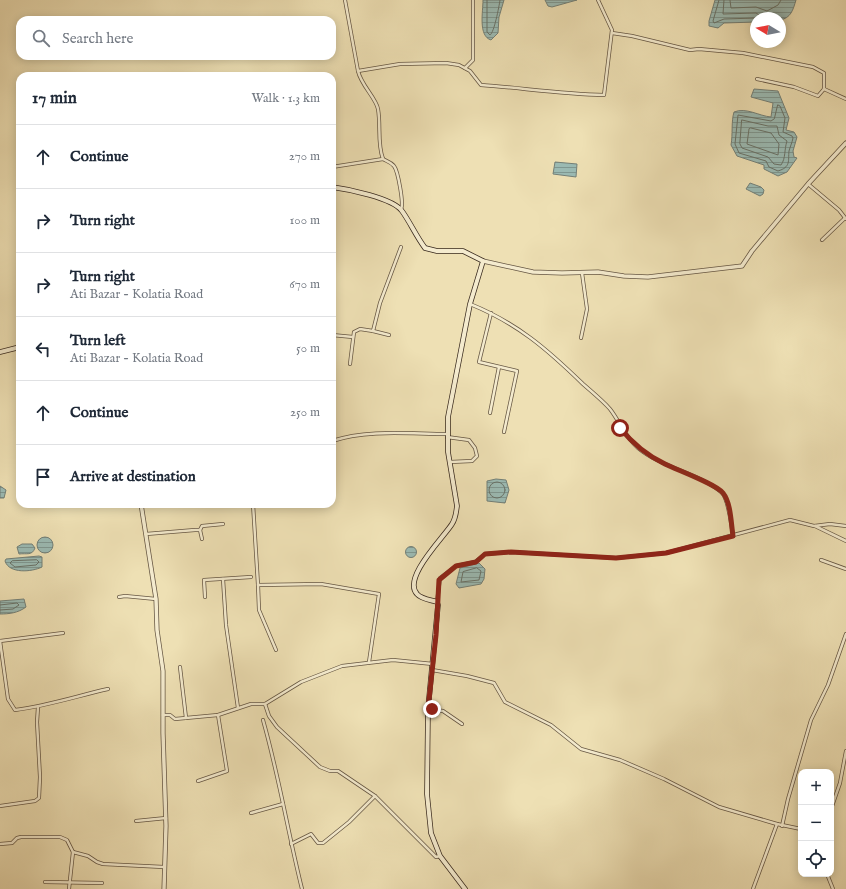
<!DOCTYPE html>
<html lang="en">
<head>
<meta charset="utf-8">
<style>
  body { margin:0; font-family:"IM FELL English",serif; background:#f2f2f3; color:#1f2937 }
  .controls { position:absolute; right:12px; bottom:12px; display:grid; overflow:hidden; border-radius:8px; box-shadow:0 2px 10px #0003 }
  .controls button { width:36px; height:36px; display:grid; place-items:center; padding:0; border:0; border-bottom:1px solid #e0e1e3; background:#fff; color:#1f2937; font:20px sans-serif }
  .compass { position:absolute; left:750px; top:12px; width:36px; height:36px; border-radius:50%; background:#fff; box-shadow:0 2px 10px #0003; rotate:280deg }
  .stop { position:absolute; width:12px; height:12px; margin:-9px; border:3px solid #8f2418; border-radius:50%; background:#fff }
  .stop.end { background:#8f2418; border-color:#fff; box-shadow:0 1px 4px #0008 }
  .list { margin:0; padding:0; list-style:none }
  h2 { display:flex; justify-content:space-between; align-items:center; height:52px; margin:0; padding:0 16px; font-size:17px }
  h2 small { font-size:13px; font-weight:400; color:#747a83 }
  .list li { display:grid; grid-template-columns:26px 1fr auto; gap:12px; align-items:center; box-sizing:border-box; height:64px; padding:0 16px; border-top:1px solid #e0e1e3 }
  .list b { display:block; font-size:15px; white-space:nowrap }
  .list p { margin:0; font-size:13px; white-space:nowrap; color:#747a83 }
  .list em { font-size:13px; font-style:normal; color:#747a83 }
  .icon { flex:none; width:22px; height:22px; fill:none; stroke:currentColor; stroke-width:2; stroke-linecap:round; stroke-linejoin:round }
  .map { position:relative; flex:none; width:846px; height:889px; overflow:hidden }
  .search { position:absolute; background:#fff; box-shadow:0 2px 10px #0003; left:16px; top:16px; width:320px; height:44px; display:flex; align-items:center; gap:10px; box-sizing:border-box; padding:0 14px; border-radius:12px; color:#747a83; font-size:15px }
  .panel { position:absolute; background:#fff; box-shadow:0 2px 10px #0003; left:16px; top:72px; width:320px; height:436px; border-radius:12px }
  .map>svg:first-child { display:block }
</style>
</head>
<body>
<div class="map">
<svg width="846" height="889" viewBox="0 0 846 889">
  <defs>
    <pattern id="water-rules" width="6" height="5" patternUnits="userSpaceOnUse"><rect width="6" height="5" fill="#9bbbb4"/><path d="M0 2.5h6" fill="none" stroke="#7f9892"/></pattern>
  </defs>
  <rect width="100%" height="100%" fill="#eee0b4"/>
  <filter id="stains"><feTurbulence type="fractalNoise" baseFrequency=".005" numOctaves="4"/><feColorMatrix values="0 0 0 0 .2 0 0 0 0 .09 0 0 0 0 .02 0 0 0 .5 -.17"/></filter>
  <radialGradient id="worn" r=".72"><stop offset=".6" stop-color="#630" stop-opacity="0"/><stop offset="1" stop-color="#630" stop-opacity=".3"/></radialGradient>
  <!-- water -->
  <g fill="url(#water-rules)" stroke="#738078">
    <path d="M 483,0 L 504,0 L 499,17 L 498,33 L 491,40 C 478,36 483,12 483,0 Z"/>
    <path d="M 545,0 L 577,0 L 552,7 L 548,6 Z"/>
    <path d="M 715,0 L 796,0 C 793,10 791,18 780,20 L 780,18 L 756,18 L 756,22 L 724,23 L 718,28 L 709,26 L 709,21 Z"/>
    <path d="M 754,89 L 778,91 L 789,118 L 786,130 L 794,132 L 797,137 L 793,151 L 794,157 L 797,158 L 787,172 L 778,176 L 764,169 L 764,165 L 737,156 L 731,145 C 733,134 731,122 734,112 C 746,107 759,116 771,117 L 773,103 L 751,97 Z"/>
    <path d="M 555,162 L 577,164 L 576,177 L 553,174 Z"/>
    <path d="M 750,183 L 761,187 L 764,190 L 763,194 L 760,196 L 746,189 Z"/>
    <path d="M 496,479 L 506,480 L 509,490 L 505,503 L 487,501 L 487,481 Z"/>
    <path d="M 0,486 L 6,490 L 4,498 L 0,498 Z"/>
    <circle cx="45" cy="545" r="8"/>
    <path d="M 22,544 L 32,544 L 35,548 C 32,556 27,553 19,554 L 17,547 Z"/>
    <circle cx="411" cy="552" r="5.5"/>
    <path d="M 39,556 L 42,557 L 42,567 C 32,572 9,574 5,561 L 6,559 Z"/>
    <path d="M 479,563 L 485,569 L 484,579 L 481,584 L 459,588 L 456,584 L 460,568 Z"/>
    <path d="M 24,599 L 26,607 C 18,613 9,614 0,614 L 0,601 Z"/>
  </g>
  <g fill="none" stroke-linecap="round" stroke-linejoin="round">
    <!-- shore -->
    <g stroke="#697268" stroke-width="1">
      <path d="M 487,0 L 487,32 L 490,35 C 494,33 499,7 500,0"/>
      <path d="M 719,0 L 713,21 L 714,23 L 724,19 L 757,18"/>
      <path d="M 724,0 L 723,14 L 756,13 L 764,18"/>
      <path d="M 730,0 L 731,8 L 756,7 L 767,11 L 778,5 L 781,0"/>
      <path d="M 778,105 L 780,106 L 785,118 L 783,132 L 792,136 L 793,138 C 792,143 790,147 789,151 C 788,161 791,167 778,171 L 769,167 L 766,161 L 739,153 L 735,144 L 738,115 L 771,121 L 774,119 Z"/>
      <path d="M 742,120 L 768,126 L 777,126 L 779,135 L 787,141 C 784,150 786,158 781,165 L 774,164 L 768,157 L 742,148 L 740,144 Z"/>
      <path d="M 751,128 L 771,133 L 779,144 L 778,155 L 747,144 L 749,129 Z"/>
      <circle cx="497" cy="490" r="8"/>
      <path d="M 37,560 L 39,562 L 36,565 L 15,567 L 10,563 L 12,561 Z"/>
      <path d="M 477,568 L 481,571 L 479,580 L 461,582 L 463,572 Z"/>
      <path d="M 0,605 L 17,603 L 19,605 L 13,609 L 0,610"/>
    </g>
    <!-- minor casing -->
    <g stroke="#655643" stroke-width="4">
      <g id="minor">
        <path d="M 345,0 L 358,71 L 400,64 L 446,63 L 459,65 L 470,71 L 481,85 C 522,88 562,94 604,95 L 612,30 L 598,0"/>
        <path d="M 612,33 L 632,36 L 690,50 L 699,49 L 743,53 L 813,67 L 824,73 L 824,89 L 818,96 L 794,87 L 757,79"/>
        <path d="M 465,68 L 473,60 L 473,0"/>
        <path d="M 358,71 C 361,85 376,98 378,109 C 381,126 377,143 383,159 C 386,161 391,162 394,166 C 398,171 404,204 401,209"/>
        <path d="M 824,89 L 846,99"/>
        <path d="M 332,167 L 383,159"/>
        <path d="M 808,184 L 839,210 L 846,219"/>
        <path d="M 822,240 L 845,218"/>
        <path d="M 470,304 C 517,323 547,349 583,384 C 592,392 602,400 610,409 C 620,422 625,437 638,448 C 662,468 697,472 721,492 C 729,498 731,526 733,535"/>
        <path d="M 491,313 L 479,362 L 517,371 L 504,432"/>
        <path d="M 373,331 L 389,335"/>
        <path d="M 332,335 L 353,337"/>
        <path d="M 581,338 L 587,309 L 582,273"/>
        <path d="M 350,364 L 354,332 L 360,329 L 373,331 L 380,303 L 401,247"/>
        <path d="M 490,413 L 499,367"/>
        <path d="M 447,437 L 469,440 L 475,448 L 477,456 L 472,461 L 450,462"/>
        <path d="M 332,441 C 368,429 410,434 447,434"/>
        <path d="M 253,504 L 258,585"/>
        <path d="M 815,526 L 846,541"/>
        <path d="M 200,530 L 202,526 L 223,524"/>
        <path d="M 146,534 L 195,530 L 200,530 L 202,539"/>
        <path d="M 821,560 L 846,569"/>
        <path d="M 223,579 L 226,625 L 238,708"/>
        <path d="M 119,597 L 125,596 L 156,599"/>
        <path d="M 205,597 L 204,580 L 251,577"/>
        <path d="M 437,602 L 440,578 L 456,566 L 475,562 L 485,554 L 511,552 L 616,558 L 666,553 L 790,520 L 814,526 L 830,524 L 846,526"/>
        <path d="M 0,641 L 8,699 L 15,710 C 47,706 77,696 108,689"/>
        <path d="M 0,641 L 63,633"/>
        <path d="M 276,650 L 259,610 L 258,585 L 321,584 L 379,594 L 369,662"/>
        <path d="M 180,667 L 186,718"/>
        <path d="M 432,670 L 467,676 L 494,683 L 505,702 L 551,725 L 581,749 L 620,760 L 664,779 L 719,807 L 777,824 L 801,829"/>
        <path d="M 265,704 L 269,716 L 277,727 L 320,767 L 330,771 L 338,771 L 375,796 L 349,822 L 323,843 L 318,843 L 311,834 L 291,844"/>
        <path d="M 428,709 L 443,711 L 462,724"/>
        <path d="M 163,715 L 170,715 L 175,719 L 218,715 L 251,704 L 265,704 L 301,682 L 342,666 L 393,660 L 433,664"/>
        <path d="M 263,720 C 279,776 288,833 302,889"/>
        <path d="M 198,781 L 227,771 L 218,715"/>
        <path d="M 375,796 L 436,857 L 440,856"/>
        <path d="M 0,806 L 35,801 L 39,798 L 40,777 L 37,722 L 38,707"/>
        <path d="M 831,809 L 840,783 L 846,751"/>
        <path d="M 251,813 L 283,804"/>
        <path d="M 136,821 L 166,818"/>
        <path d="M 782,826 L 788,799 L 811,720 L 828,685 L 846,634"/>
        <path d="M 0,844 L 12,843 L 17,838 L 21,837 L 60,837 L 67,840 L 73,852 L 88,856 L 97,862 L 103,864 L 164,867"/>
        <path d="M 827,874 L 833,889"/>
        <path d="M 45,882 L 102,883"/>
        <path d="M 69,889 L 73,852"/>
        <path d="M 753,889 L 777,824"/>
      </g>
    </g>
    <!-- tertiary casing -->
    <g stroke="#655643" stroke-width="5">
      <g id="tertiary">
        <path d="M 483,261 L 533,272 L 562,273 L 598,272 L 624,276 L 648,277 L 742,266 L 752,251 L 808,184 L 846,143"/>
        <path d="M 141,504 L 156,599 L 157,630 L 163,671 L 163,733 L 166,826 L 164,889"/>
      </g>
    </g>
    <!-- secondary casing -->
    <g stroke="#37281d" stroke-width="5.5">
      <g id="secondary">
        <path d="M 332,187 C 347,189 393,198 402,211 C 410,222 416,236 425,248 L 437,251 L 463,251 L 483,261 L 470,304 L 448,417 L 448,452 L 457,506 C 456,512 456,518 452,524 C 444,537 402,578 417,594 C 421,599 431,600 437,602 L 438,605 L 428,709 L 427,794 L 431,833 L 440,856 L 465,889"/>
        <path d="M 0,352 L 20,347"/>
      </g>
    </g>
    <!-- minor -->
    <use href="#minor" stroke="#f4ebce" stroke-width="2.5"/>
    <!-- tertiary -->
    <use href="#tertiary" stroke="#f4ebce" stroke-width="3.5"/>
    <!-- secondary -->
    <use href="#secondary" stroke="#f4ebce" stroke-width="4"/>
  </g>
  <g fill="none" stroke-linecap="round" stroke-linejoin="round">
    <!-- route -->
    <path stroke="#8f2418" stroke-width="5" d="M 432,709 L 428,709 L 436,635 L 439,580 L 456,566 L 476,562 L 485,554 L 511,552 L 616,558 L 666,553 L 733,536 C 731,523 731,503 723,493 C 716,484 677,470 665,464 C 646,455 633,444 620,428"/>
  </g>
  <rect width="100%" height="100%" filter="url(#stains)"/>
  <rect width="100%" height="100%" fill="url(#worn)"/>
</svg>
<div class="controls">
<button>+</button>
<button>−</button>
<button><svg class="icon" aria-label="locate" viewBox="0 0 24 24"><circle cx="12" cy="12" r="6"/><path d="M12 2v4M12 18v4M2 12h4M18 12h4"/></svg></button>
</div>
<svg class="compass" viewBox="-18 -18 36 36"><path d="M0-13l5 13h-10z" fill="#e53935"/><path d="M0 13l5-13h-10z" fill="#747a83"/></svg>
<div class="stop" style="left:620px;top:428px"></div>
<div class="stop end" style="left:432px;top:709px"></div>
<div class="search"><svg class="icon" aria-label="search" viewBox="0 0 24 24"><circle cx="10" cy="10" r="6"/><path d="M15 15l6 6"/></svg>Search here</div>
<section class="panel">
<h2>17 min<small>Walk · 1.3 km</small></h2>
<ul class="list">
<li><svg class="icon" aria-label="ahead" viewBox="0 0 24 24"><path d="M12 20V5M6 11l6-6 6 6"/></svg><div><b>Continue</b></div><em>270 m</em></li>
<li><svg class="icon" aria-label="right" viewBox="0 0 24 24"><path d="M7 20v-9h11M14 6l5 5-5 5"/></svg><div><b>Turn right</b></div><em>100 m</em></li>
<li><svg class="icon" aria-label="right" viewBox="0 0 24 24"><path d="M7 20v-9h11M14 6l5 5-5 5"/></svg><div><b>Turn right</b><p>Ati Bazar - Kolatia Road</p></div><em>670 m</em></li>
<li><svg class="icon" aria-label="left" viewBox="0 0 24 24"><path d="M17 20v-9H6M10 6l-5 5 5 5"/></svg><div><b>Turn left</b><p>Ati Bazar - Kolatia Road</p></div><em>50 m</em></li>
<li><svg class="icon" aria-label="ahead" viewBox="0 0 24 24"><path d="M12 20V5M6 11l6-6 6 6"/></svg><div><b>Continue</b></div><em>250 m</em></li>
<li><svg class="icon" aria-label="arrive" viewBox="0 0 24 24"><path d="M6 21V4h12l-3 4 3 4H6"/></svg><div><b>Arrive at destination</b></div></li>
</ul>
</section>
</div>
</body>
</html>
